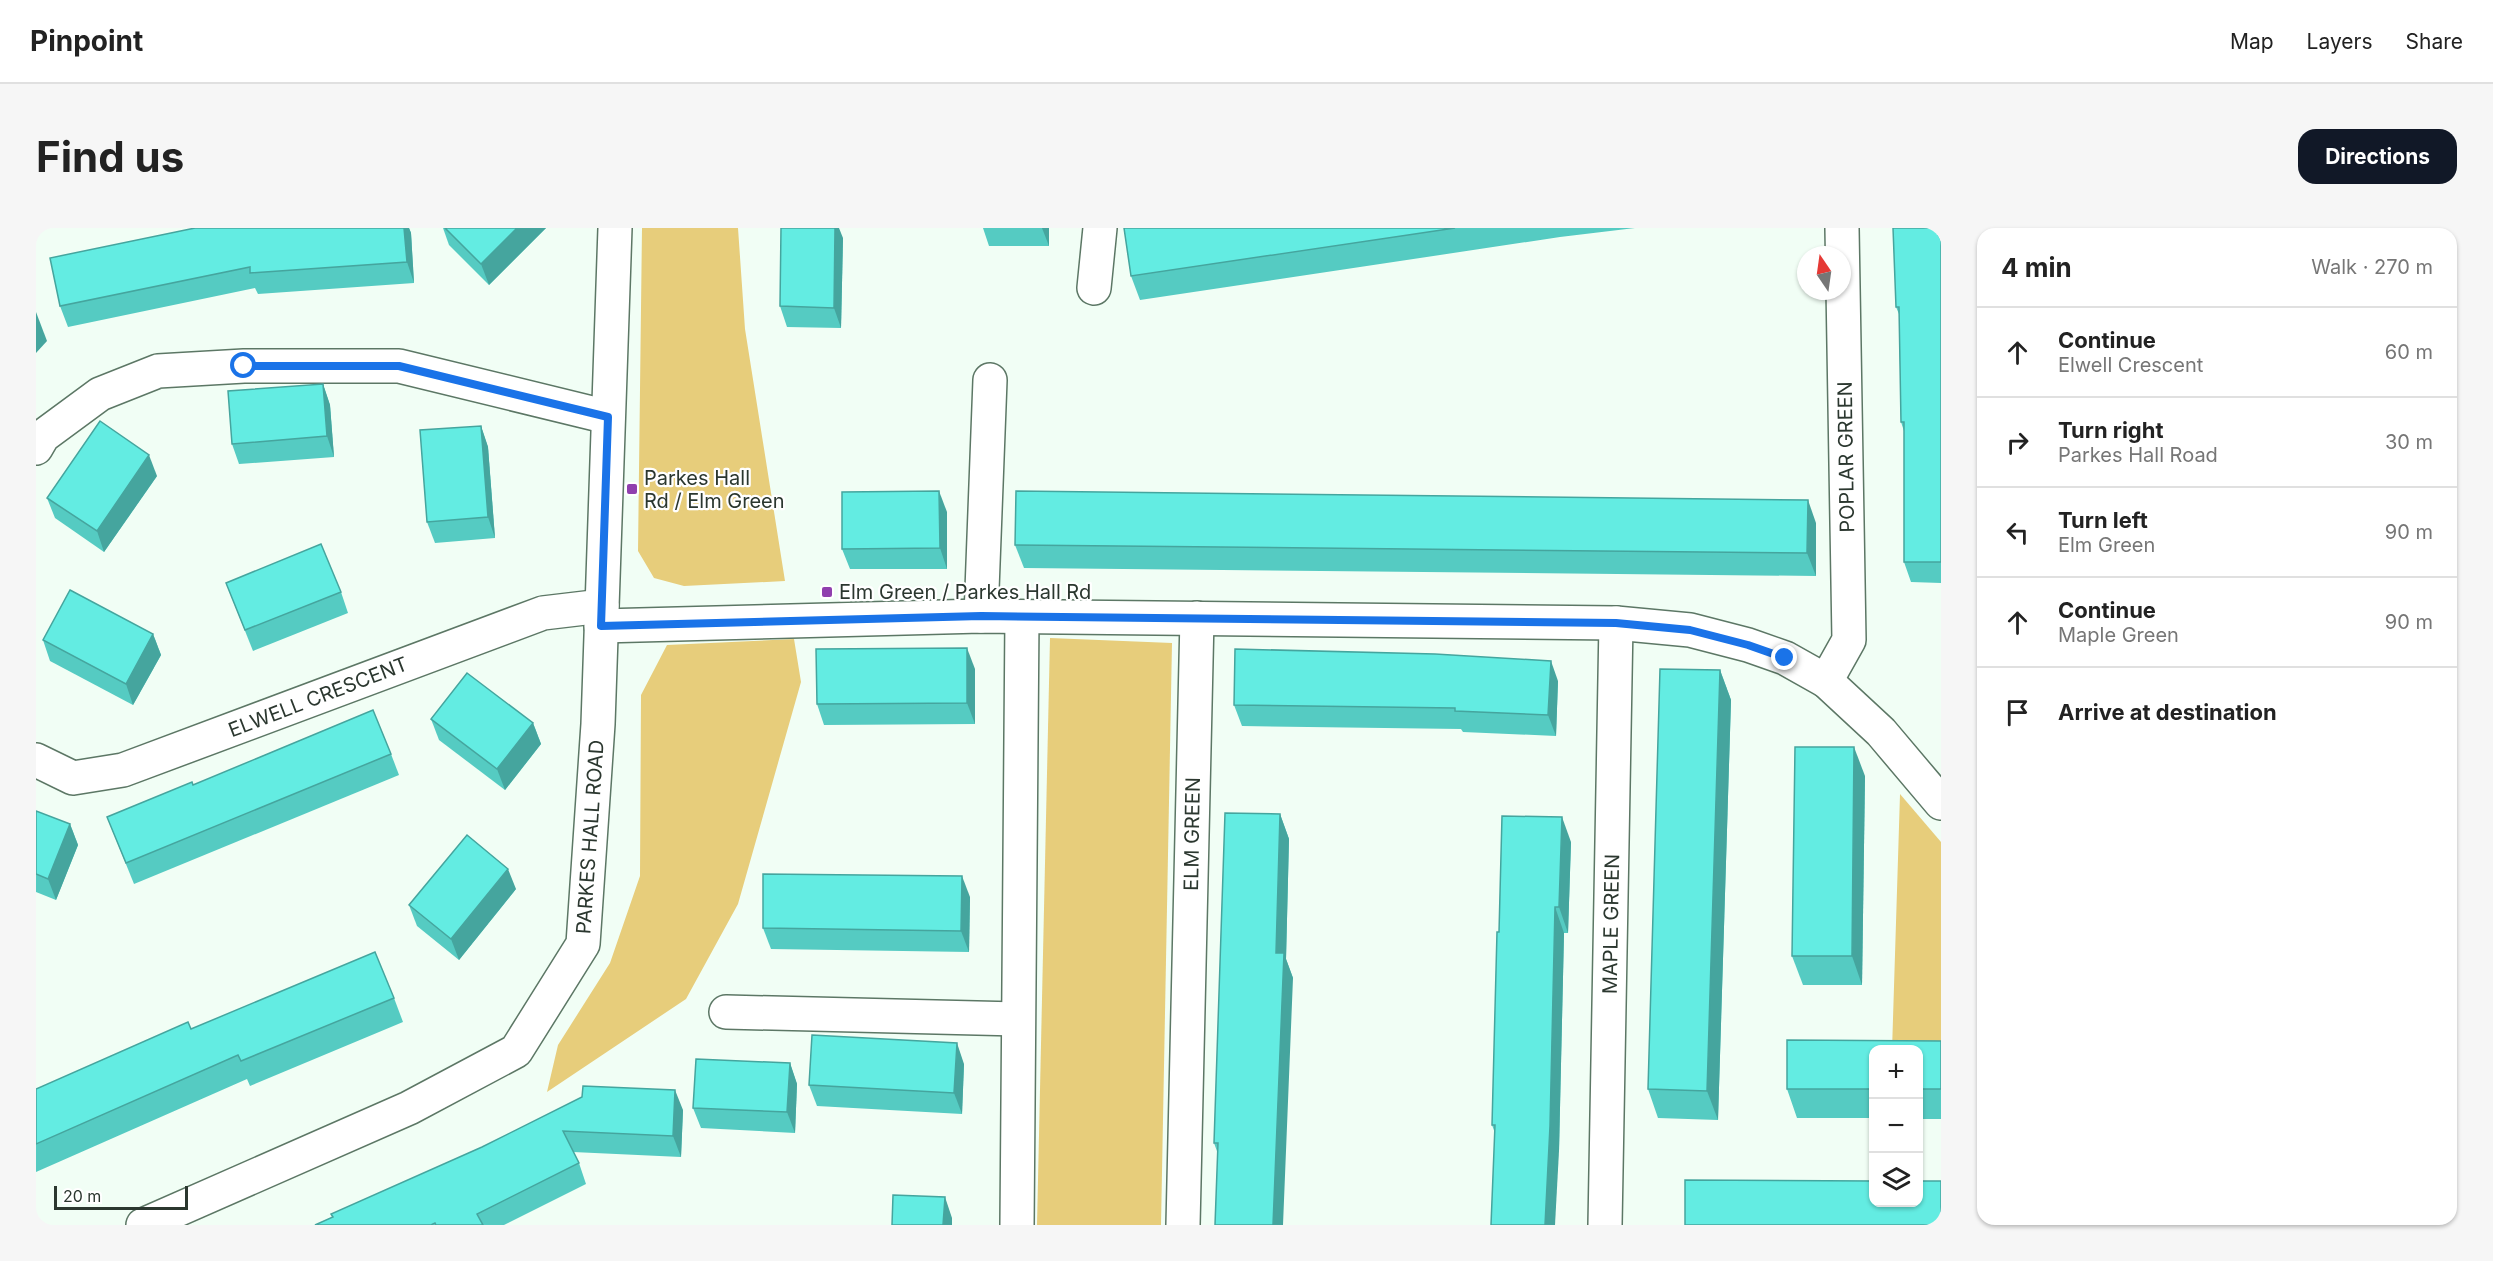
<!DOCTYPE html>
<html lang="en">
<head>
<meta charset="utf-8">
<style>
  body { margin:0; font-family:Inter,sans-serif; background:#f6f6f6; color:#222 }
  .controls { position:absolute; right:18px; bottom:18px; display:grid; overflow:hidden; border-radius:12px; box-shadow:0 2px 4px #0004 }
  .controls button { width:54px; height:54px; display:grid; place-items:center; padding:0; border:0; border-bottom:2px solid #e0e0e0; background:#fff; color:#222; font:30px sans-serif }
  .compass { position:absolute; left:1761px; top:18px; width:54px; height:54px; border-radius:50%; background:#fff; box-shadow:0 2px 4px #0004; rotate:347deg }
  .scale { position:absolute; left:18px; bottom:15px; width:134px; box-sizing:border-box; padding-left:6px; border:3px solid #2b372f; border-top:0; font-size:16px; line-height:21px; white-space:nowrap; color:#2b372f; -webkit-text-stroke:4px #fff; paint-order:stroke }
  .stop { position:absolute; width:18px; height:18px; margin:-14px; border:4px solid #1a73e8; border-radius:50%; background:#fff }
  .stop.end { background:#1a73e8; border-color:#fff; box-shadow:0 2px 6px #0008 }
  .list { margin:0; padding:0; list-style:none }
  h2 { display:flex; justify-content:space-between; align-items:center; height:78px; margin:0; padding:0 24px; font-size:26px }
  h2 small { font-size:20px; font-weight:400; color:#767676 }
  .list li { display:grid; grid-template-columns:39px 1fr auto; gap:18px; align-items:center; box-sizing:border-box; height:90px; padding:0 24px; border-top:2px solid #e0e0e0 }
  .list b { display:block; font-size:22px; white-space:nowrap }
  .list p { margin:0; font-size:20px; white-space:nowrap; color:#767676 }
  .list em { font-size:20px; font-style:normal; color:#767676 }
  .icon { flex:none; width:33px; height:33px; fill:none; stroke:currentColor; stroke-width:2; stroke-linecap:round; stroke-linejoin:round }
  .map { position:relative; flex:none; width:1905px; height:997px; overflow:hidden; border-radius:18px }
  header { display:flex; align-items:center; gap:36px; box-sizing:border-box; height:84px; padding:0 30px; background:#fff; border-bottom:2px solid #e0e0e0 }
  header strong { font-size:28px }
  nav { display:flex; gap:33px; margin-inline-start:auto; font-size:21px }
  .intro { display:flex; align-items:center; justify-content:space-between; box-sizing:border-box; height:144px; padding:0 36px }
  h1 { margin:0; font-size:42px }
  .button { padding:15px 27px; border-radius:18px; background:#111827; color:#fff; font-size:21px; font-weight:700 }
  main { display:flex; gap:36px; padding:0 36px }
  aside { flex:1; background:#fff; border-radius:18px; box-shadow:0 2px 4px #0004 }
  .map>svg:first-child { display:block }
</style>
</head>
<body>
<header>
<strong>Pinpoint</strong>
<nav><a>Map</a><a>Layers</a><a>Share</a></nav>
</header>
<div class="intro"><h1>Find us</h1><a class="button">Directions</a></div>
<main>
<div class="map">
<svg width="1905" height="997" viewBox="0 0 1905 997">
  <rect width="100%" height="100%" fill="#f1fef5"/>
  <!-- green -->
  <g fill="#e7cd7b">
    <path d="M 606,0 L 702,0 L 709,101 L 749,353 L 648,358 L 618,350 L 602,323 Z"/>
    <path d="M 1014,410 L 1136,415 L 1125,997 L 1001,997 Z"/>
    <path d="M 758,411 L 765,454 L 702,676 L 650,771 L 511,864 L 522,817 L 574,735 L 604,648 L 605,467 L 631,417 Z"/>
    <path d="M 1864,566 L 1905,614 L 1905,823 L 1856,822 Z"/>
  </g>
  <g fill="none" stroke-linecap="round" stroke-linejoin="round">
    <!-- minor casing -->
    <g stroke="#5c7765" stroke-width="36">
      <g id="minor">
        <path d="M 1058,60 L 1064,0"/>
        <path d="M 0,220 L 7,208 L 64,166 L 122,143 L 208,138 L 363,138 L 572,189"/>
        <path d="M 945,388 L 954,152"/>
        <path d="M 565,398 L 945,388 L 1580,395 L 1654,402 L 1712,417 L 1749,430 L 1790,453 L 1845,504 L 1905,575"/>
        <path d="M 1790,453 L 1813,412 L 1806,0"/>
        <path d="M 0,532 L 37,550 L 87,542 L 507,385 L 566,378"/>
        <path d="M 690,784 L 982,791"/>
        <path d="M 981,997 L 986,389"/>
        <path d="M 1147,997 L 1161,390"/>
        <path d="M 1569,997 L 1580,395"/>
      </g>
    </g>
    <!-- tertiary casing -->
    <g stroke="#5c7765" stroke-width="36">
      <path id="tertiary" d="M 107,997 L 373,880 L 480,823 L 547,716 L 562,496 L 579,0"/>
    </g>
    <!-- minor -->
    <use href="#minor" stroke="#fff" stroke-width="33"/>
    <!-- tertiary -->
    <use href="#tertiary" stroke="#fff" stroke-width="33"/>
  </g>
  <!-- wall -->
  <g fill="#55cbc2">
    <path d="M 159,0 L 373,0 L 375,5 L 378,55 L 222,66 L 219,60 L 32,99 L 24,78 Z"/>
    <path d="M 407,0 L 510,0 L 453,57 L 413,17 Z"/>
    <path d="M 947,0 L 1013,0 L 1013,18 L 953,18 Z"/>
    <path d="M 1088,0 L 1599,0 L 1524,9 L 1104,72 L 1095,48 Z"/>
    <path d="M 1905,0 L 1905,355 L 1875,354 L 1868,334 L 1868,203 L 1865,194 L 1863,86 L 1860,79 Z"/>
    <path d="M 807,10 L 805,100 L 751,99 L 744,78 Z"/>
    <path d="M 287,156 L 294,177 L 298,229 L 203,236 L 196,216 Z"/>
    <path d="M 445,198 L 452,219 L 459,310 L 399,315 L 391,294 Z"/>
    <path d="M 121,248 L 68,324 L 19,290 L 11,270 Z"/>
    <path d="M 911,284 L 911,341 L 814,341 L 806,321 Z"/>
    <path d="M 1780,295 L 1780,348 L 988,340 L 979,317 Z"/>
    <path d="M 190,355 L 305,364 L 312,385 L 217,423 Z"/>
    <path d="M 117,406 L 125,427 L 97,477 L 14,433 L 7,412 Z"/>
    <path d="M 939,441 L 939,496 L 788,497 L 781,476 Z"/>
    <path d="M 1684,442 L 1695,472 L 1682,892 L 1622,890 L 1612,861 Z"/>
    <path d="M 1522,453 L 1520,508 L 1427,504 L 1425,501 L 1206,498 L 1198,477 Z"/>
    <path d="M 395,491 L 497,495 L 505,516 L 469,562 L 403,512 Z"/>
    <path d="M 355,526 L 363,547 L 98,656 L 71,589 L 157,557 Z"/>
    <path d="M 1829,548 L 1826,757 L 1767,757 L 1756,728 Z"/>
    <path d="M 0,583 L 34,596 L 42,617 L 20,672 L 0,664 Z"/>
    <path d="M 1244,586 L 1253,611 L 1250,731 L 1257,750 L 1182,926 L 1178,915 Z"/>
    <path d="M 1535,614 L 1532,705 L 1528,705 L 1523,923 L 1459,905 L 1456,897 L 1463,704 Z"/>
    <path d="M 480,661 L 423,732 L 381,698 L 373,677 Z"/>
    <path d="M 934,669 L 933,724 L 735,721 L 727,700 Z"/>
    <path d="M 358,770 L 367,794 L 214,858 L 211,851 L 0,944 L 0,861 L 155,801 Z"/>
    <path d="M 1751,812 L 1905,813 L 1905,891 L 1882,891 L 1882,822 L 1838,822 L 1838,890 L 1761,890 L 1751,861 Z"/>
    <path d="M 754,835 L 761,856 L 759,905 L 665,900 L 657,880 Z"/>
    <path d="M 928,836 L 926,886 L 781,878 L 773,857 Z"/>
    <path d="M 546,869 L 647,882 L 645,929 L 537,924 L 543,935 L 550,956 L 468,997 L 279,997 L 446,919 Z"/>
  </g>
  <!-- shaded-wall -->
  <g fill="#45a59e">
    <path d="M 368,0 L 373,0 L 375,5 L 378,55 L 371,34 Z"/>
    <path d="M 481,0 L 510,0 L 453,57 L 445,36 Z"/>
    <path d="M 799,0 L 803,0 L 807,10 L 805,100 L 798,80 Z"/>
    <path d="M 1006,0 L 1013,0 L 1013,18 Z"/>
    <path d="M 0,84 L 11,113 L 0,125 Z"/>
    <path d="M 287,156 L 294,177 L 298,229 L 291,208 Z"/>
    <path d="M 445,198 L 452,219 L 459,310 L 452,289 Z"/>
    <path d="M 113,227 L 121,248 L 68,324 L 61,303 Z"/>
    <path d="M 903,263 L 911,284 L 911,341 L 904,320 Z"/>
    <path d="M 1772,272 L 1780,295 L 1780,348 L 1771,325 Z"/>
    <path d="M 117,406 L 125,427 L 97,477 L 90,456 Z"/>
    <path d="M 931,420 L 939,441 L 939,496 L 931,475 Z"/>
    <path d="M 1515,433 L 1522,453 L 1520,508 L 1512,487 Z"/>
    <path d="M 1684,442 L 1695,472 L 1682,892 L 1671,863 Z"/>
    <path d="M 497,495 L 505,516 L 469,562 L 461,541 Z"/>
    <path d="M 1818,519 L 1829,548 L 1826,757 L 1816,728 Z"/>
    <path d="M 1244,586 L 1253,611 L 1250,731 L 1257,750 L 1247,997 L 1237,997 L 1240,725 Z"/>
    <path d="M 1526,589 L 1535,614 L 1532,705 L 1523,679 Z"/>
    <path d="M 34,596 L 42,617 L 20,672 L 12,651 Z"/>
    <path d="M 472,641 L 480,661 L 423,732 L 415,711 Z"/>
    <path d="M 926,648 L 934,669 L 933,724 L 925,703 Z"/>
    <path d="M 1519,679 L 1528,705 L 1523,923 L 1519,997 L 1509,997 Z"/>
    <path d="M 921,815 L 928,836 L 926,886 L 918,865 Z"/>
    <path d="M 754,835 L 761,856 L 759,905 L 751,884 Z"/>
    <path d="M 639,862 L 647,882 L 645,929 L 637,908 Z"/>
    <path d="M 909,969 L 916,990 L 916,997 L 907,997 Z"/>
  </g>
  <!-- building -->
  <g fill="#63ece2" stroke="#45a59e" stroke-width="1.5">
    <path d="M 159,0 L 368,0 L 371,34 L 214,45 L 214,39 L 24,78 L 14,30 Z"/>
    <path d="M 409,0 L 481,0 L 445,36 Z"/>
    <path d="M 745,0 L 799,0 L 798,80 L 744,78 Z"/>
    <path d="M 1088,0 L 1419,0 L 1095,48 Z"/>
    <path d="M 1857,0 L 1905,0 L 1905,334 L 1868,334 L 1868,194 L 1865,194 L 1863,79 L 1860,79 Z"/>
    <path d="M 287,156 L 291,208 L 196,216 L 192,163 Z"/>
    <path d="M 64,193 L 113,227 L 61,303 L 11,270 Z"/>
    <path d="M 445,198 L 452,289 L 391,294 L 384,202 Z"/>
    <path d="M 903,263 L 904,320 L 806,321 L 806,264 Z"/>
    <path d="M 980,263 L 1772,272 L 1771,325 L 979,317 Z"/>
    <path d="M 285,316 L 305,364 L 209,402 L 190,355 Z"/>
    <path d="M 34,362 L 117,406 L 90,456 L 7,412 Z"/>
    <path d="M 931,420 L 931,475 L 781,476 L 780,421 Z"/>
    <path d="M 1199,421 L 1399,426 L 1515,433 L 1512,487 L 1419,483 L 1419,480 L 1198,477 Z"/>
    <path d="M 1624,441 L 1684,442 L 1671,863 L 1612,861 Z"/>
    <path d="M 431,445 L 497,495 L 461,541 L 395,491 Z"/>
    <path d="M 337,482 L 355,526 L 90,635 L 71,589 L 156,554 L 157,557 Z"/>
    <path d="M 1759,519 L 1818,519 L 1816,728 L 1756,728 Z"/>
    <path d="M 0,583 L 34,596 L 12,651 L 0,646 Z"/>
    <path d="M 1189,585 L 1244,586 L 1240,725 L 1248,725 L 1237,997 L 1179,997 L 1182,915 L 1178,915 Z"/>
    <path d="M 1466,588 L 1526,589 L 1523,679 L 1519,679 L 1514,898 L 1509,997 L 1455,997 L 1459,897 L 1456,897 L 1461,704 L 1463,704 Z"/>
    <path d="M 431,607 L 472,641 L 415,711 L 373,677 Z"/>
    <path d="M 727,646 L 926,648 L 925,703 L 727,700 Z"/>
    <path d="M 339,724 L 358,770 L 205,833 L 202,827 L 0,916 L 0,861 L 152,794 L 155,801 Z"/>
    <path d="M 776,807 L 921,815 L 918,865 L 773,857 Z"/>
    <path d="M 1751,812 L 1905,813 L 1905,861 L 1882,861 L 1882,822 L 1838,822 L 1838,861 L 1751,861 Z"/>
    <path d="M 660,831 L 754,835 L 751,884 L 657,880 Z"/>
    <path d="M 547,858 L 639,862 L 637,908 L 527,903 L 543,935 L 441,986 L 447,997 L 400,997 L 399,995 L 395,997 L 279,997 L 297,989 L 295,986 L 446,919 L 546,869 Z"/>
    <path d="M 1649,952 L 1838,953 L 1838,975 L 1882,975 L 1882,953 L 1905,953 L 1905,997 L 1649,997 Z"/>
    <path d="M 857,967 L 909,969 L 907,997 L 856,997 Z"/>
  </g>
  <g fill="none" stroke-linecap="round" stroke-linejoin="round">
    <!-- route -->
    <path stroke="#1a73e8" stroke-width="8" d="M 208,138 L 363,138 L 572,189 L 565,398 L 945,388 L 1580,395 L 1654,402 L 1712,417 L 1749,430"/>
  </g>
  <!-- markers -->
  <g fill="#903fae" stroke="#fff" stroke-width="2">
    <rect x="590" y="255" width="12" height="12" rx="3"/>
    <rect x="785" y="358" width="12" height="12" rx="3"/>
  </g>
  <g text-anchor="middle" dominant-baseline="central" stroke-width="4.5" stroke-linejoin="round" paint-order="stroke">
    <!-- street labels -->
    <g font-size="20" fill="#2b372f" stroke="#fff">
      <text transform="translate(1810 229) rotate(-91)">POPLAR GREEN</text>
      <text transform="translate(282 469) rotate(-21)">ELWELL CRESCENT</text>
      <text transform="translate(1156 606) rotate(-89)">ELM GREEN</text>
      <text transform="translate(554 609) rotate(-86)">PARKES HALL ROAD</text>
      <text transform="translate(1575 696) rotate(-89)">MAPLE GREEN</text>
    </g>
    <!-- poi labels -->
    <g font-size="20" fill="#2b372f" stroke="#fff" text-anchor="start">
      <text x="608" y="250">Parkes Hall<tspan x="608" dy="23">Rd / Elm Green</tspan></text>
      <text x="803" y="364">Elm Green / Parkes Hall Rd</text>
    </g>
  </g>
</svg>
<div class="controls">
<button>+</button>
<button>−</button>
<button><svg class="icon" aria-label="layers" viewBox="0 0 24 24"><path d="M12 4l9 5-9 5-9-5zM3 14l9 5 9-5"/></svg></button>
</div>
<svg class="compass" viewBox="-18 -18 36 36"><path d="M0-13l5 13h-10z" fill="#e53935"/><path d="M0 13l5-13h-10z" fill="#767676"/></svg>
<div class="scale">20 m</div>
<div class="stop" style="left:208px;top:138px"></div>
<div class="stop end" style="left:1749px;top:430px"></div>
</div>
<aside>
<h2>4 min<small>Walk · 270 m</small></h2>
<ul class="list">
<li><svg class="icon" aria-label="ahead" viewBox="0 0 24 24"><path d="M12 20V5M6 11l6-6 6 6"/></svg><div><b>Continue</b><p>Elwell Crescent</p></div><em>60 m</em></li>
<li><svg class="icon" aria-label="right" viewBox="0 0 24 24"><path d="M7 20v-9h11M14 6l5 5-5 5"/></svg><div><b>Turn right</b><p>Parkes Hall Road</p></div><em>30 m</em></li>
<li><svg class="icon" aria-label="left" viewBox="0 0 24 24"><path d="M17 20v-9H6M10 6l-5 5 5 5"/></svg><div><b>Turn left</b><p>Elm Green</p></div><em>90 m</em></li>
<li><svg class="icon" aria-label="ahead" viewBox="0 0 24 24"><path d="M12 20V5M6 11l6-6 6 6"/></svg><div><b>Continue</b><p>Maple Green</p></div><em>90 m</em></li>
<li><svg class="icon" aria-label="arrive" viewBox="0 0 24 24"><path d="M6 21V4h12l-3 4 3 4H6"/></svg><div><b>Arrive at destination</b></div></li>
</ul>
</aside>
</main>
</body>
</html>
